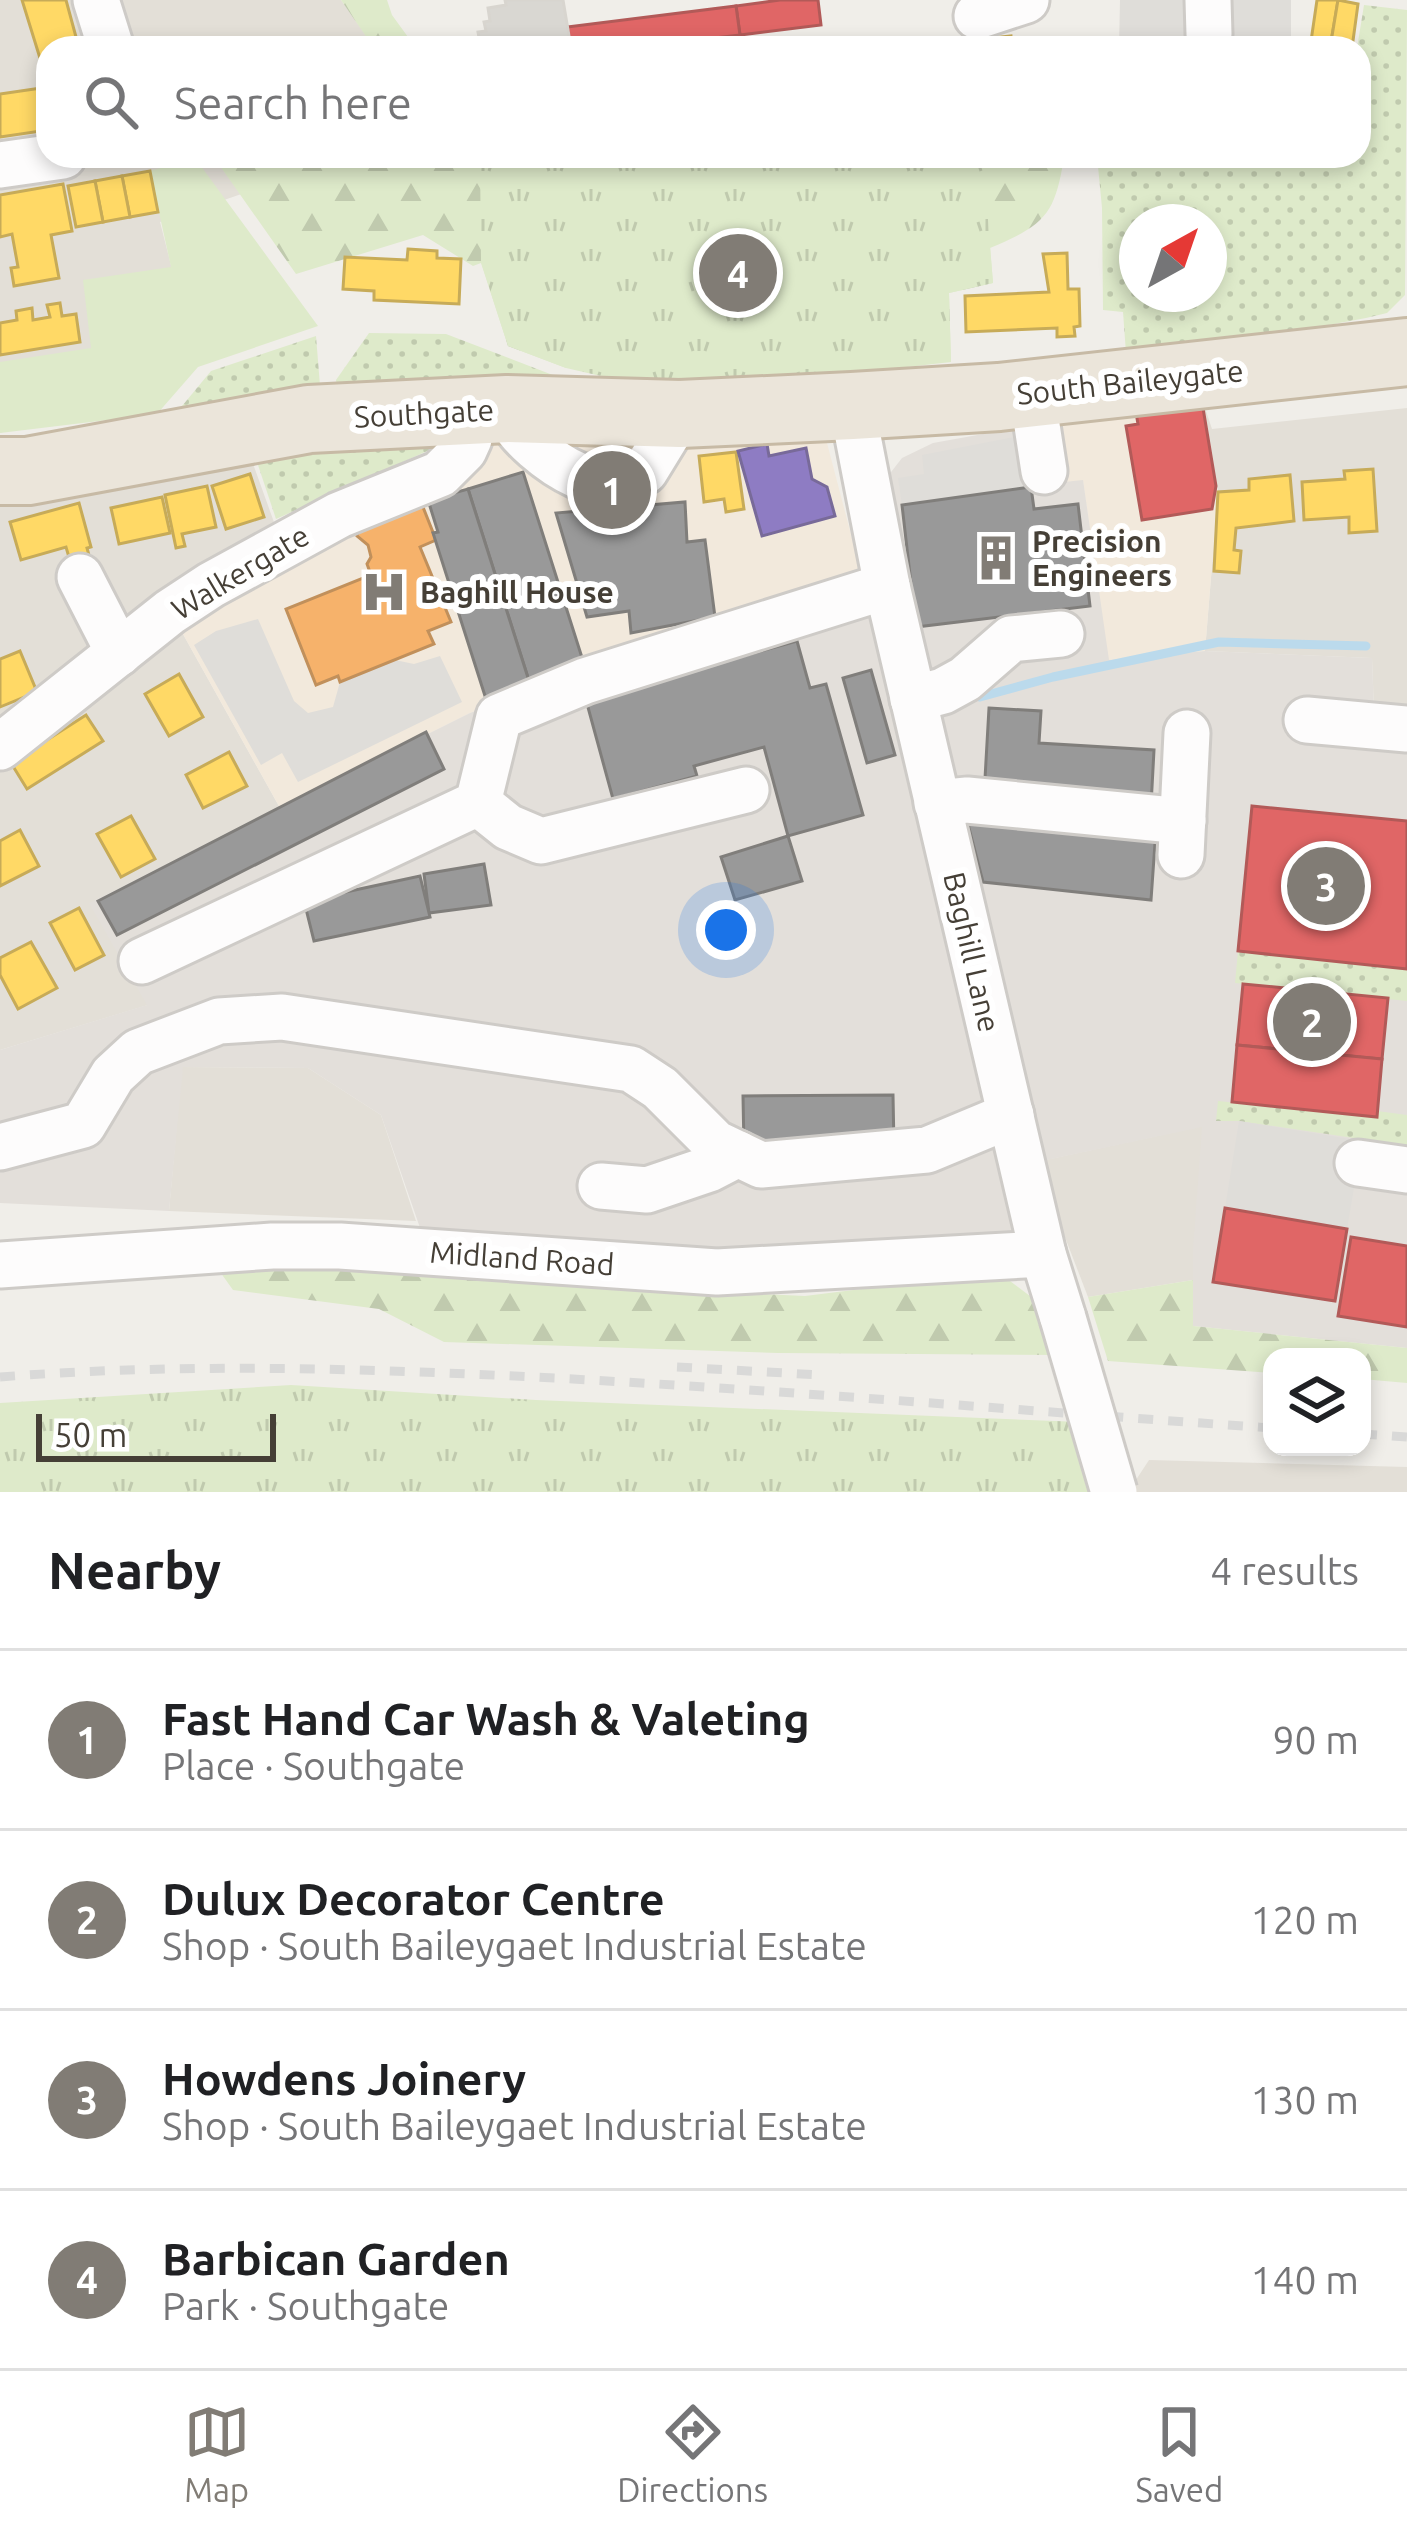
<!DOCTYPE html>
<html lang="en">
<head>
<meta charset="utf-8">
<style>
  body { margin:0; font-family:Ubuntu,sans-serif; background:#f2f2f2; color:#202124 }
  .controls { position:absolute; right:36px; bottom:36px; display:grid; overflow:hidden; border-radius:24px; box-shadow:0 6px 18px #0003 }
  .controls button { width:108px; height:108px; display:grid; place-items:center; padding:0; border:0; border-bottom:3px solid #e0e0e0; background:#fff; color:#202124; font:60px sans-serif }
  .compass { position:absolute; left:1119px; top:204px; width:108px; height:108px; border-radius:50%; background:#fff; box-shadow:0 6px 18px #0003; rotate:40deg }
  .scale { position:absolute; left:36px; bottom:30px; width:240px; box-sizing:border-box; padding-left:12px; border:6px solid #453f36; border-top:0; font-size:33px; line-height:42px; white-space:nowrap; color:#453f36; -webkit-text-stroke:9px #fff; paint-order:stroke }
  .you { position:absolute; left:726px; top:930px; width:42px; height:42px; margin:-30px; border:9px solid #fff; border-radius:50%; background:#1a73e8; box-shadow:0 0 0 18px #1a73e833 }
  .badge { display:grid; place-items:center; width:78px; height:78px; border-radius:50%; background:#817c75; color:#fff; font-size:39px; font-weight:700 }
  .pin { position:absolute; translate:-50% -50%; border:6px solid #fff; box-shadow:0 3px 12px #0006 }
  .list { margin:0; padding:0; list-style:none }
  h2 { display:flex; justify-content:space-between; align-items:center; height:156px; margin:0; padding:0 48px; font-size:51px }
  h2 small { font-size:39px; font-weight:400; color:#757577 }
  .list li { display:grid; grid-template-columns:78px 1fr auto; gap:36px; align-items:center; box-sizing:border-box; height:180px; padding:0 48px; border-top:3px solid #e0e0e0 }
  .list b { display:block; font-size:45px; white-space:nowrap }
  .list p { margin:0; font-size:39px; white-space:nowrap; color:#757577 }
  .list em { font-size:39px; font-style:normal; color:#757577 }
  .icon { flex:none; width:66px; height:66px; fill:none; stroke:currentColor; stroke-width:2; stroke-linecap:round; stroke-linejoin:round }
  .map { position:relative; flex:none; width:1407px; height:1492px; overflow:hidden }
  .search { position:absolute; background:#fff; box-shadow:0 6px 18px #0003; left:36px; right:36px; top:36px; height:132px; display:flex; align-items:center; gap:30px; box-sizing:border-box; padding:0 42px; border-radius:36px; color:#757577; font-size:45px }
  .sheet { height:876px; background:#fff }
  nav { display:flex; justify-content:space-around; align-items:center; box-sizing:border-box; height:168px; border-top:3px solid #e0e0e0; background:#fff; font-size:33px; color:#757577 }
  nav a { display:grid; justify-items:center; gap:6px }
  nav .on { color:#817c75 }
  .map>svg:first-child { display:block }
</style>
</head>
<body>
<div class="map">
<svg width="1407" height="1492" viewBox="0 0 1407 1492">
  <defs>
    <pattern id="grass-dots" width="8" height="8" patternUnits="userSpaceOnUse" patternTransform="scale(3)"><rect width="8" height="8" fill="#deeaca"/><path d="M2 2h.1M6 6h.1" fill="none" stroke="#c0caae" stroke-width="1.8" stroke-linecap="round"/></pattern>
    <pattern id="forest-firs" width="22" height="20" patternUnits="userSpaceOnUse" patternTransform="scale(3)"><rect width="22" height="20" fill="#deeaca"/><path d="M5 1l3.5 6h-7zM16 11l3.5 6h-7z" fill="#c0caae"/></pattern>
    <pattern id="park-tufts" width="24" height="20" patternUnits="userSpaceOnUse" patternTransform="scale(3)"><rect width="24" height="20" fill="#deeaca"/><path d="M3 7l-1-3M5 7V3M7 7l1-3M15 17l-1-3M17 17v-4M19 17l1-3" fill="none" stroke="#c0caae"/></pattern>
  </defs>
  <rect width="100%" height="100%" fill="#f0eee9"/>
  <!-- residential -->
  <g fill="#e3dfd7">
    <path d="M 0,0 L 341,0 L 375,48 L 48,48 L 48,156 L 352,156 L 160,222 L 197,367 L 0,433 Z"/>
    <path d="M 1201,396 L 1212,429 L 1407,408 L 1407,712 L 1374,711 L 1372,658 L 1205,651 L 1218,492 Z"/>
    <path d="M 252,461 L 275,525 L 174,618 L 280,808 L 148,1005 L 0,1050 L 0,494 Z"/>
    <path d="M 182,1067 L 308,1068 L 381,1115 L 416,1221 L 169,1211 Z"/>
    <path d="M 1203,1126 L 1193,1280 L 1088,1297 L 1036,1162 Z"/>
    <path d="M 1149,1460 L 1407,1467 L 1407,1492 L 1128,1492 Z"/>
  </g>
  <!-- commercial -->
  <g fill="#f2e9dc">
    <path d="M 1201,396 L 1218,492 L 1205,651 L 1108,660 L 1083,481 L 1064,482 L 1055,421 Z"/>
    <path d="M 817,434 L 827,443 L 860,569 L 470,713 L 280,808 L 174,618 L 480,461 L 499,436 Z"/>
  </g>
  <!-- industrial -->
  <path fill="#e3dfda" d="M 1055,421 L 1064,482 L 1083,480 L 1109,660 L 1205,651 L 1372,658 L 1374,711 L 1407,712 L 1407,1348 L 1193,1326 L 1193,1249 L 1202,1127 L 1023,1165 L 1043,1254 L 428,1251 L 381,1115 L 308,1068 L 183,1067 L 169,1211 L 0,1203 L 0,1050 L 147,1005 L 89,903 L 470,713 L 897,556 L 888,476 L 902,458 L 933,443 Z"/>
  <!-- grass -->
  <g fill="url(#grass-dots)" fill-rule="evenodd">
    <path d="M 1364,5 L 1407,10 L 1405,295 L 1387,313 L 1366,318 L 1227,344 L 1126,353 L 1123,312 L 1103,310 L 1102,208 L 1097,156 L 1359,156 L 1357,48 ZM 1137,222 L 1209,222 L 1209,294 L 1137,294 Z"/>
    <path d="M 369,333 L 446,334 L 576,384 L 337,387 L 336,380 Z"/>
    <path d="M 316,336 L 321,398 L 168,423 L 211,371 Z"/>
    <path d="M 436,443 L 434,448 L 276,519 L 254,453 Z"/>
    <path d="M 1238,951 L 1407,969 L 1407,1001 L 1235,983 Z"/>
    <path d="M 1218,1101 L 1376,1117 L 1377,1111 L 1407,1115 L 1407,1146 L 1239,1121 L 1216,1121 Z"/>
  </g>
  <!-- forest -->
  <g fill="url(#forest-firs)">
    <path d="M 341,0 L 387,0 L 392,15 L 408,37 L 397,48 L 374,48 Z"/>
    <path d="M 213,156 L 983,156 L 985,166 L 1064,157 C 1055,216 1044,225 990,248 L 993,283 L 949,293 L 951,362 L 566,368 L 508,346 L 481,263 L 473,266 L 423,235 L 296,274 Z"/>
    <path d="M 288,1260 L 494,1281 L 805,1296 L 998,1272 L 1034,1299 L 1062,1355 L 778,1353 L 444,1342 L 379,1309 L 233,1290 L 218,1269 Z"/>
    <path d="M 1193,1280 L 1193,1326 L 1407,1348 L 1407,1383 L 1362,1379 L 1362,1357 L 1272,1357 L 1272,1373 L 1108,1361 L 1088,1297 Z"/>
  </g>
  <!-- park -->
  <g fill="url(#park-tufts)">
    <path d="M 480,156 L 983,156 L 993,283 L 949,293 L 951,362 L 776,382 L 627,382 L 566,368 L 508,346 L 481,262 Z"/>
    <path d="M 291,1385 L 536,1400 L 1081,1422 L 1101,1492 L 0,1492 L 0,1403 Z"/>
  </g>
  <!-- garden -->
  <path fill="#deeaca" d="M 195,158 L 318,326 L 198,367 L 157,414 L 0,433 L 0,362 L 91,348 L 83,280 L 171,267 L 150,171 Z"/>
  <!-- parking -->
  <g fill="#dfddd9">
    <path d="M 1120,0 L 1291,0 L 1291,48 L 1119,48 Z"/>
    <path d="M 1056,429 L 1064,482 L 902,505 L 898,478 L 924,474 L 922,455 Z"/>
    <path d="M 258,619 L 294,701 L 308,713 L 333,707 L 340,682 L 395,660 L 414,664 L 440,656 L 462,702 L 298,782 L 282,753 L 261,765 L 194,645 L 216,631 Z"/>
    <path d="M 1239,1121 L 1362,1141 L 1347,1229 L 1225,1208 Z"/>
  </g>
  <!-- homes -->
  <g fill="#ffd966" stroke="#c7ab58" stroke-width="3">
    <path d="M 22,0 L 66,0 L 79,48 L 48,48 L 48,84 Z"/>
    <path d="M 1317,0 L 1338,0 L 1330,48 L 1310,48 Z"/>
    <path d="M 1338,0 L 1358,4 L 1352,48 L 1330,48 Z"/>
    <path d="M 1011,36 L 1012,48 L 975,48 L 974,40 Z"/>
    <path d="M 48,87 L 48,130 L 0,137 L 0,94 Z"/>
    <path d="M 150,171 L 158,212 L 130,217 L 122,176 Z"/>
    <path d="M 122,176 L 130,217 L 103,222 L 95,181 Z"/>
    <path d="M 95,181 L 103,222 L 76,227 L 68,186 Z"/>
    <path d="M 63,184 L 72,231 L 51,235 L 59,278 L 14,286 L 11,268 L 18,267 L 12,234 L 0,237 L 0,195 Z"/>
    <path d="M 408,249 L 437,251 L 437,258 L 461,259 L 459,304 L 374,300 L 374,291 L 343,289 L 345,257 L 407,260 Z"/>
    <path d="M 1067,253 L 1068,289 L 1079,289 L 1080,326 L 1074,327 L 1075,336 L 1057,337 L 1057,328 L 966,332 L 965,296 L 1049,292 L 1043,254 Z"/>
    <path d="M 60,303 L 62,316 L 76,314 L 80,342 L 0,355 L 0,323 L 17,320 L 16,311 L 32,308 L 33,320 L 50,317 L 47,305 Z"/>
    <path d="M 736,452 L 744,509 L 726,512 L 724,499 L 704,502 L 699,456 Z"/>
    <path d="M 1373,469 L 1377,531 L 1349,533 L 1349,517 L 1304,520 L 1302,482 L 1345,479 L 1344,471 Z"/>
    <path d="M 250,474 L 264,517 L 226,529 L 212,486 Z"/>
    <path d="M 1290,475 L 1294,521 L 1236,528 L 1234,550 L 1241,551 L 1239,573 L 1214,571 L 1218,492 L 1249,490 L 1249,479 Z"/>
    <path d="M 207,486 L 216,527 L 182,534 L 185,546 L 176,548 L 165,495 Z"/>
    <path d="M 162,497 L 170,533 L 119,544 L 111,508 Z"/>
    <path d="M 79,503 L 91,547 L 87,548 L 90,559 L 71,564 L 66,547 L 21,560 L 10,522 Z"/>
    <path d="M 20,651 L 37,692 L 0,707 L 0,659 Z"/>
    <path d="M 179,674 L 203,717 L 169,736 L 145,694 Z"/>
    <path d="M 86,715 L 103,741 L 27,789 L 11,763 Z"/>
    <path d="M 229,752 L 247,786 L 203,808 L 186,775 Z"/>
    <path d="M 131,816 L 155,859 L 121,877 L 97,834 Z"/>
    <path d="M 20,830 L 39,866 L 0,886 L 0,841 Z"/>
    <path d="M 79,908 L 104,955 L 75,970 L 50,923 Z"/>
    <path d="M 31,942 L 57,988 L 18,1009 L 0,975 L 0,958 Z"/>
  </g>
  <!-- shops -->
  <g fill="#e06666" stroke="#b25a58" stroke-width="3">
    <path d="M 780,0 L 818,0 L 821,25 L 740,35 L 736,6 Z"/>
    <path d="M 736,6 L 740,35 L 630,48 L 571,48 L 567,27 Z"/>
    <path d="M 1201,396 L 1216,486 L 1212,509 L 1142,520 L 1126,426 L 1138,424 L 1135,407 Z"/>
    <path d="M 643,455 L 647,505 L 580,511 L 576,462 Z"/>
    <path d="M 1252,806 L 1407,821 L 1407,969 L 1238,951 Z"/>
    <path d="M 1243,984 L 1388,998 L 1382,1059 L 1237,1045 Z"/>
    <path d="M 1237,1045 L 1382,1059 L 1377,1117 L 1232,1102 Z"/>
    <path d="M 1225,1208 L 1347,1229 L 1335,1301 L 1213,1282 Z"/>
    <path d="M 1351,1237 L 1407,1246 L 1407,1327 L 1338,1316 Z"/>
  </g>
  <!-- offices -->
  <path fill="#8e7cc3" stroke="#786a99" stroke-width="3" d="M 767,444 L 769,456 L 806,448 L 812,479 L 827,487 L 835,516 L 762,536 L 738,451 Z"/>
  <!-- health -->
  <path fill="#f6b26b" stroke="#c1905b" stroke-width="3" d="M 421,502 L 436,540 L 420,547 L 451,622 L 428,631 L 434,644 L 340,682 L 338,676 L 316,685 L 286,609 L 371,575 L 367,564 L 371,557 L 368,545 L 357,536 L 359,527 Z"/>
  <!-- industry -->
  <g fill="#999" stroke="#807e7b" stroke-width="3">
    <path d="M 523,472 L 585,667 L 530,684 L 468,489 Z"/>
    <path d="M 1031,487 L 1034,509 L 1078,504 L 1090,606 L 916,627 L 902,505 Z"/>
    <path d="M 468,489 L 530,684 L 486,699 L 433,533 L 438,532 L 428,500 Z"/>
    <path d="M 685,502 L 687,542 L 705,540 L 715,617 L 631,633 L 629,611 L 587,617 L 556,513 Z"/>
    <path d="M 797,641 L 810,688 L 826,684 L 863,815 L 788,836 L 764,747 L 694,766 L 697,776 L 613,799 L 586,700 Z"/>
    <path d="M 871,670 L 895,755 L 867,763 L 843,678 Z"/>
    <path d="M 989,708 L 1041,711 L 1039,743 L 1154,750 L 1151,806 L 984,796 Z"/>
    <path d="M 426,732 L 444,769 L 117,935 L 98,901 Z"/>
    <path d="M 964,809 L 1156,829 L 1151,900 L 983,882 Z"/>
    <path d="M 788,836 L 802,881 L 735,900 L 721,857 Z"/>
    <path d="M 484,864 L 491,905 L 429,913 L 424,874 Z"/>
    <path d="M 420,876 L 430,917 L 314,941 L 304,901 Z"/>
    <path d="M 893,1095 L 894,1147 L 744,1148 L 743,1096 Z"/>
  </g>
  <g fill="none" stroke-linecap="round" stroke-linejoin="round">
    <!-- stream -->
    <path stroke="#bbdaec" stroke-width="9" d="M 980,697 L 1053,677 L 1219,642 L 1366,646"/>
  </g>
  <!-- building -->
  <path fill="#d9d7d2" stroke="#d8d5cf" stroke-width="3" d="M 505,0 L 563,0 L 571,48 L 481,48 L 478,32 L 486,31 L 484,22 L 490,21 L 488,8 L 506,5 Z"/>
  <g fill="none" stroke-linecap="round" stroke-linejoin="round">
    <!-- minor-tunnel -->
    <path stroke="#cecbc5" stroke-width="45" stroke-dasharray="45 22" stroke-linecap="butt" d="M 577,475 L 645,471"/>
    <!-- minor casing -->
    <g stroke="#cecbc7" stroke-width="51">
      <g id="minor">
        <path d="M 96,0 L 111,48"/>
        <path d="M 1208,0 L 1209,34"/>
        <path d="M 977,16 L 1026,0"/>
        <path d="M 0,165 L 63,156"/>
        <path d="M 1032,393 L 1044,471"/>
        <path d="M 852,406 L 887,586 L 1043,1254 L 1063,1318"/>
        <path d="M 507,409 C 513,434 554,465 577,475"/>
        <path d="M 645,471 L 680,414"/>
        <path d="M 80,577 L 119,653"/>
        <path d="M 913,699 L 943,691 L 965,679 L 1011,639 L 1061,634"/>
        <path d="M 1307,720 L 1407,729"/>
        <path d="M 0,747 L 170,612 L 211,585 L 339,515 L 440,474 L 464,450 L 469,439 L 472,411"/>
        <path d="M 478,803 L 508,827 L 541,841 L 746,790"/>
        <path d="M 937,803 L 967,800 L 1183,821"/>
        <path d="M 1181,855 L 1187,733"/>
        <path d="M 142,961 L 478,803 L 499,717 L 585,681 L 887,586"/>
        <path d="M 0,1147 L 83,1125 L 113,1075 L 138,1052 L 219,1021 L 282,1017 L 631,1069 L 660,1088 L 715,1143 L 761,1165 L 927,1150 L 1011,1115"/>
        <path d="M 1358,1163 L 1407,1170"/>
        <path d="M 601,1186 L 647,1190 L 709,1169 L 738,1154"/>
        <path d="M 0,1265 L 272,1246 L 340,1246 L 717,1272 L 1043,1254"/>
      </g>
    </g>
    <!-- highway casing -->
    <g stroke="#c7baa5" stroke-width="72">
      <path id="highway" d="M 0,471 L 28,471 L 309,419 L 507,409 L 680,414 L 852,406 L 999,397 L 1407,352"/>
    </g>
    <!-- minor -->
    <use href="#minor" stroke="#fdfcfc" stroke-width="45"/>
    <!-- highway -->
    <use href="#highway" stroke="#ebe5da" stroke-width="66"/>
    <!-- rail -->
    <g stroke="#d9d9d8" stroke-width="9" stroke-dasharray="15 15" stroke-linecap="butt">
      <path d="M 677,1367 L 821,1375"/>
      <path d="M 0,1377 C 191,1362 381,1369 573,1379 C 806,1392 1039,1412 1272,1428"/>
      <path d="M 1362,1434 L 1407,1437"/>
    </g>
    <!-- minor-bridge casing -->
    <g stroke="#cecbc7" stroke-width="51" stroke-linecap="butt">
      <path id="minor-bridge" d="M 1063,1318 L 1114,1492"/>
    </g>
    <!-- minor-bridge -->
    <use href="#minor-bridge" stroke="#fdfcfc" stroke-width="45"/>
  </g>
  <!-- icons -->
  <defs>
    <g id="building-bare" transform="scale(3.6)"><path d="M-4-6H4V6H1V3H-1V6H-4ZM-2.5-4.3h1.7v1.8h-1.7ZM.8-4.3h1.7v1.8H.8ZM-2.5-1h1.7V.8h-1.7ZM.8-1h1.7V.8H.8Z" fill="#817c75" stroke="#fff" stroke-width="2.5" paint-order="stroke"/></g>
    <g id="hospital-bare" transform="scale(3.6)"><path d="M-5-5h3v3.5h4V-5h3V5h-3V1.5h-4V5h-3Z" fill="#817c75" stroke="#fff" stroke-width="2.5" paint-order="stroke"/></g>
  </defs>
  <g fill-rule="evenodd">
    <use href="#building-bare" x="996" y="558"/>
    <use href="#hospital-bare" x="384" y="592"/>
  </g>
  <g text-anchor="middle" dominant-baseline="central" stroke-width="12" stroke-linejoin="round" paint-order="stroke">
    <!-- street labels -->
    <g font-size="30" fill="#453f36" stroke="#fff">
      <text transform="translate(1130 382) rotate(-6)">South Baileygate</text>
      <text transform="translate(424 413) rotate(-3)">Southgate</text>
      <text transform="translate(240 572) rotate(-31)">Walkergate</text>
      <text transform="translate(972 952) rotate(77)">Baghill Lane</text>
      <text transform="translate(522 1258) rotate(4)">Midland Road</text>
    </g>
    <!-- poi labels -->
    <g font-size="30" font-weight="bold" fill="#453f36" stroke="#fff" text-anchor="start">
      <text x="1032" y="541">Precision<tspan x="1032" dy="34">Engineers</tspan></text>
      <text x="420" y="592">Baghill House</text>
    </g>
  </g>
</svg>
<div class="controls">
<button><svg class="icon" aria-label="layers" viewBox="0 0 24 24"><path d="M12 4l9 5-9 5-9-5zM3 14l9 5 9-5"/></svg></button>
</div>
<svg class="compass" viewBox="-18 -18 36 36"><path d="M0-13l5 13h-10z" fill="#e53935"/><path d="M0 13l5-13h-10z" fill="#757577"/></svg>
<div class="scale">50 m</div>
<div class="you"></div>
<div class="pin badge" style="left:612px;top:490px">1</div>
<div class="pin badge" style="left:1312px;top:1022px">2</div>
<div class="pin badge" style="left:1326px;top:886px">3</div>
<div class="pin badge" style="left:738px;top:273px">4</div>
<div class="search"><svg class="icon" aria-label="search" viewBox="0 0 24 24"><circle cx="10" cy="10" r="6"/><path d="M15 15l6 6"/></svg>Search here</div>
</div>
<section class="sheet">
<h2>Nearby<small>4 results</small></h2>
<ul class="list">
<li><span class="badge">1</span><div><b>Fast Hand Car Wash &amp; Valeting</b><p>Place · Southgate</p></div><em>90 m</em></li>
<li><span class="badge">2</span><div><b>Dulux Decorator Centre</b><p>Shop · South Baileygaet Industrial Estate</p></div><em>120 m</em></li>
<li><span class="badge">3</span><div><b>Howdens Joinery</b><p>Shop · South Baileygaet Industrial Estate</p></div><em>130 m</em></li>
<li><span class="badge">4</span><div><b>Barbican Garden</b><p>Park · Southgate</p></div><em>140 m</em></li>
</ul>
</section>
<nav>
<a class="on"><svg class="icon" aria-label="map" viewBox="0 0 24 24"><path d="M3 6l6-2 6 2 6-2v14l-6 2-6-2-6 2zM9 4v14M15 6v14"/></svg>Map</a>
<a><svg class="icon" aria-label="directions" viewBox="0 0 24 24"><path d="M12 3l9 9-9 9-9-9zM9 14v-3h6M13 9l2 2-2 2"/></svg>Directions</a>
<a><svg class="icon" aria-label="saved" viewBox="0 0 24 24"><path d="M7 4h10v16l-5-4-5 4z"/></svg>Saved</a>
</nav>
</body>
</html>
